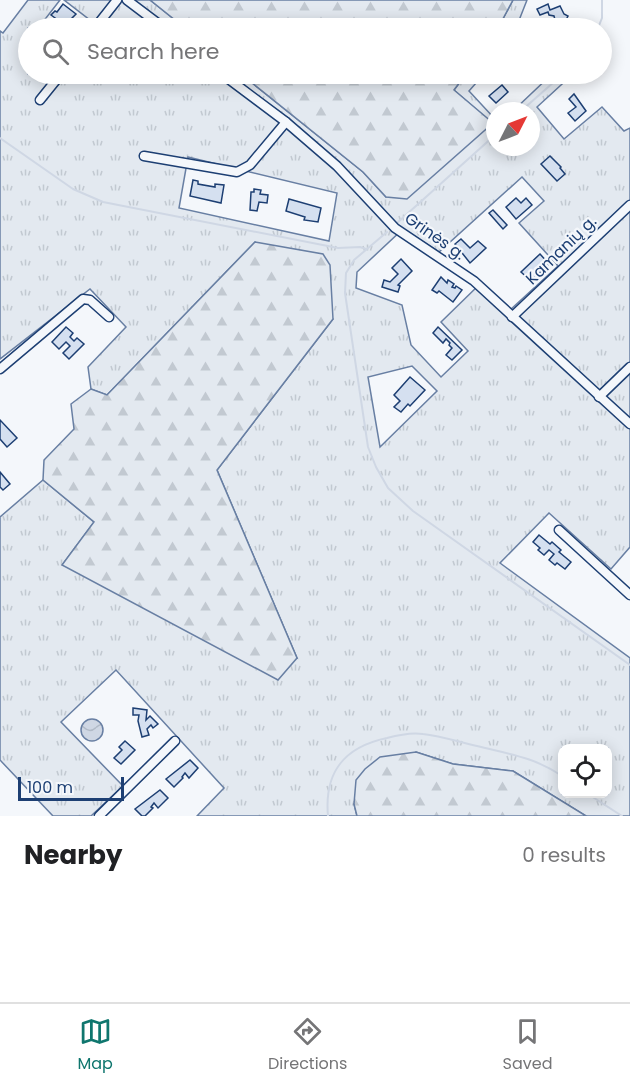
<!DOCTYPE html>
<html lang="en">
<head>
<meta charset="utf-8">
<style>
  body { margin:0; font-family:Poppins,sans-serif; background:#f2f2f2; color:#202124 }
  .controls { position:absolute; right:18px; bottom:18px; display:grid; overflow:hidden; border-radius:12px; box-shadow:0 3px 15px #0003 }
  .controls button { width:54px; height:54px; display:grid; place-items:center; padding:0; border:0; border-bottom:2px solid #e0e0e0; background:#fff; color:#202124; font:30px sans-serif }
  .compass { position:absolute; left:486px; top:102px; width:54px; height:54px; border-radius:50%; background:#fff; box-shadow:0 3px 15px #0003; rotate:48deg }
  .scale { position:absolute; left:18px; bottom:15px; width:106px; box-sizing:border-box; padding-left:6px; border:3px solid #1d3f73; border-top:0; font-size:16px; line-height:21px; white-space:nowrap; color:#1d3f73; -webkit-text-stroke:4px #f4f7fb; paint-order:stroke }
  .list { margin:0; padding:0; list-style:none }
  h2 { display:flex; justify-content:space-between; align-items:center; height:78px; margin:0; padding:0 24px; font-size:26px }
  h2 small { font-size:20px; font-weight:400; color:#757577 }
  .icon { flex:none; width:33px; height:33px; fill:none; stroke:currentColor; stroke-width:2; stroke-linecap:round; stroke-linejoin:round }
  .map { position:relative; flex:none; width:630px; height:816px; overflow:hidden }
  .search { position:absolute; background:#fff; box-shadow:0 3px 15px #0003; left:18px; right:18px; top:18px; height:66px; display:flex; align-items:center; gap:15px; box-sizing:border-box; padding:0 21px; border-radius:33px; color:#757577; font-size:22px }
  .sheet { height:186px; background:#fff }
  nav { display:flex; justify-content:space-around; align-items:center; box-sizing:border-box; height:84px; border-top:2px solid #e0e0e0; background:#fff; font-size:16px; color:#757577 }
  nav a { display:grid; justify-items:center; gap:3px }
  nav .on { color:#0f766e }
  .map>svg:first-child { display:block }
</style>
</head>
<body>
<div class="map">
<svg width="630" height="816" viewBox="0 0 630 816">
  <defs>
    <pattern id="grass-tufts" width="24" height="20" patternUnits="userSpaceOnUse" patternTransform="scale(1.5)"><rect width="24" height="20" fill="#e3e9f0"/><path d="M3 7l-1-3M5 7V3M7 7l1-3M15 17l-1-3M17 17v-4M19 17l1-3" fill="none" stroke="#c2c9d1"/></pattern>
    <pattern id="forest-firs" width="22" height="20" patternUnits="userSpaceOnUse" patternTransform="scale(1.5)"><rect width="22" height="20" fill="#e3e9f0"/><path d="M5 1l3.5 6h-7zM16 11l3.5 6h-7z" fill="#c2c9d1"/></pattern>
    <pattern id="water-waves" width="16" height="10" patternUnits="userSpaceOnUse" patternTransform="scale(1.5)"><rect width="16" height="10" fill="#cfd7e4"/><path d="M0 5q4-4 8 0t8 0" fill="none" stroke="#b1bac7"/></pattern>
  </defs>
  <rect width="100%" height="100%" fill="#f4f7fb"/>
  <!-- grass -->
  <g fill="url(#grass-tufts)" stroke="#687fa3" stroke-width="1.5" fill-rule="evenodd">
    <path d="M 28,0 L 60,0 L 39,27 L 41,28 L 28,28 L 28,74 L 241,74 L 363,172 L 386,197 L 493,124 L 454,90 L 466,74 L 484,74 L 469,91 L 495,119 L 495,147 L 531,147 L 531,111 L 513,111 L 552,74 L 573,74 L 537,107 L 564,139 L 602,107 L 624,131 L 630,128 L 630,547 L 611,569 L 549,513 L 500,563 L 630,658 L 630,816 L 586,816 L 513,771 L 453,764 L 416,752 L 354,804 L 357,816 L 197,816 L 224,788 L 116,670 L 61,722 L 123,786 L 91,816 L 53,816 L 0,760 L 0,517 L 43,480 L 94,522 L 63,564 L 297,658 L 217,470 L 333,319 L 255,242 L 107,395 L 91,389 L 88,367 L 126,327 L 90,289 L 0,359 L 0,31 L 3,33 ZM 188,157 L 337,193 L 329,241 L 179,208 ZM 522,177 L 544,201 L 519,223 L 558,266 L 510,310 L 481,283 L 441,322 L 468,351 L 441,377 L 411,345 L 402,305 L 356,288 L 357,272 L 403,229 L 439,252 ZM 412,366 L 437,391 L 380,447 L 368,377 ZM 562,748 L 608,748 L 608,794 L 562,794 Z"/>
    <path d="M 64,0 L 150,0 L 185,28 L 92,28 L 95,24 Z"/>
    <path d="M 513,0 L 527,0 L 516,28 L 498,28 Z"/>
  </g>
  <!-- forest -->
  <g fill="url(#forest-firs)" stroke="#687fa3" stroke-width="1.5">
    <path d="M 150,0 L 513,0 L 498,28 L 185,28 Z"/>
    <path d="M 241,74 L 466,74 L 454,90 L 493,123 L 407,199 L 386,197 L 363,172 Z"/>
    <path d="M 255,242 L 323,254 L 330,265 L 333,319 L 217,470 L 297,658 L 278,680 L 62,565 L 94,522 L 43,480 L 44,460 L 74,429 L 71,404 L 91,389 L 107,395 Z"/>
    <path d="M 416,752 L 453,764 L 513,771 L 586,816 L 357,816 L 354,804 L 356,780 L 365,769 L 380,757 Z"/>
  </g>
  <!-- water -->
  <circle fill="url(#water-waves)" stroke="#687fa3" stroke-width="1.5" cx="92" cy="730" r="11"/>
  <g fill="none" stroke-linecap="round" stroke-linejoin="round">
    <!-- stream -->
    <g stroke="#cfd7e4" stroke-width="2">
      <path d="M 598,28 L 602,18 L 602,0"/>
      <path d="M 521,111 L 563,74"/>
      <path d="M 0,138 L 73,189 L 103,202 L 338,248 L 360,247 L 366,249"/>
      <path d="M 397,223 L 495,135"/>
      <path d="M 387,232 L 354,260 L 346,273 L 345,293 L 368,447 L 376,467 L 388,488 L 413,511 L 630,665"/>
      <path d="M 588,794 L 622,816"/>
      <path d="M 328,816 C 324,772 344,747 387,738 C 398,735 411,732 423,734 C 441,736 459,742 477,746 C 509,754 534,757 562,776"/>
    </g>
  </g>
  <!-- building -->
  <g fill="#d5e0f0" stroke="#1d3f73" stroke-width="1.5">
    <path d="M 63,4 L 76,14 L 65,25 L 51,15 L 55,11 L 57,12 Z"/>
    <path d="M 548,4 L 550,10 L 560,6 L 564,14 L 568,16 L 566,20 L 570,28 L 557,28 L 554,16 L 549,15 L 548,12 L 540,15 L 537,9 Z"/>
    <path d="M 502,85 L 508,92 L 496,103 L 489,96 Z"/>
    <path d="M 574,94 L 586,111 L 575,121 L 568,113 L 576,107 L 569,99 Z"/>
    <path d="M 550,156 L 561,167 L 560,168 L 565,174 L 557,181 L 541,164 Z"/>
    <path d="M 193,180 L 198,181 L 198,184 L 215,187 L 215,184 L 224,185 L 221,203 L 190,196 Z"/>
    <path d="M 254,189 L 261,190 L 260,194 L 268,195 L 267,203 L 259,202 L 257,211 L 250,210 L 251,192 L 254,192 Z"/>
    <path d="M 516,198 L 521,203 L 526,198 L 532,205 L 516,219 L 506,207 Z"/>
    <path d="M 289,199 L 321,208 L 318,222 L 304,220 L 305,217 L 286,211 Z"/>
    <path d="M 493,210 L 507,225 L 503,229 L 489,213 Z"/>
    <path d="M 461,239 L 470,248 L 478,241 L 486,248 L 470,263 L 455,244 Z"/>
    <path d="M 540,254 L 549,264 L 531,281 L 521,272 Z"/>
    <path d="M 401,259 L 412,271 L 398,285 L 400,286 L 398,292 L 382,287 L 384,280 L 390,282 L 398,274 L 392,268 Z"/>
    <path d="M 441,277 L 447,283 L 448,280 L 454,284 L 452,287 L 455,288 L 456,286 L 462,290 L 453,302 L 439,291 L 437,293 L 432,290 Z"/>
    <path d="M 66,327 L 73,333 L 70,337 L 74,341 L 77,338 L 84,344 L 69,359 L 63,353 L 70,346 L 66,342 L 59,349 L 52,342 Z"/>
    <path d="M 438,327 L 462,350 L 452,360 L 446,355 L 452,348 L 449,345 L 450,343 L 446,339 L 443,343 L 433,333 Z"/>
    <path d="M 410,377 L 425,390 L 410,406 L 408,404 L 401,412 L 394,407 L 400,401 L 394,395 Z"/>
    <path d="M 0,420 L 17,438 L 7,447 L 0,439 Z"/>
    <path d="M 0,472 L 10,484 L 3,490 L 0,487 Z"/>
    <path d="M 539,535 L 550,544 L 552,542 L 561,550 L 559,552 L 571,562 L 565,569 L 557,563 L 555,565 L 549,560 L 554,554 L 549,550 L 544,555 L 538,550 L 540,548 L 533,542 Z"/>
    <path d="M 133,708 L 147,710 L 146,720 L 150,716 L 158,724 L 153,728 L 151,725 L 147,729 L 149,735 L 142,737 L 138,721 L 139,715 L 133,715 Z"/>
    <path d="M 125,741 L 135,750 L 121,764 L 114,758 L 122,750 L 119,747 Z"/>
    <path d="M 190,760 L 198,768 L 189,778 L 185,773 L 182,777 L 183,778 L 174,787 L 166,779 Z"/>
    <path d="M 160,790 L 168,798 L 158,808 L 154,803 L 151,807 L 153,808 L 145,816 L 142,816 L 135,809 Z"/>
  </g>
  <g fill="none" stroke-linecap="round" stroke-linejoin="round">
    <!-- minor casing -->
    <g stroke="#1d3f73" stroke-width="11">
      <g id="minor">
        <path d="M 127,0 L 164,28"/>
        <path d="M 95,28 L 117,0"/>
        <path d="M 222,74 L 286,122 L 337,166 L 395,228 L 474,281 L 630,424"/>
        <path d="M 40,100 L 61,74"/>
        <path d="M 144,156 L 237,172 L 250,165 L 286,122"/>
        <path d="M 512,317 L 630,205"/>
        <path d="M 0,369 L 83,299 L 90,300 L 109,317"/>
        <path d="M 599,397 L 630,367"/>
        <path d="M 559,530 L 630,595"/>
        <path d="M 99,816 L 175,741"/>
      </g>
    </g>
    <!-- minor -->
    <use href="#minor" stroke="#f4f7fb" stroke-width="8"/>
  </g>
  <g text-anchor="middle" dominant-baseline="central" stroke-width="4.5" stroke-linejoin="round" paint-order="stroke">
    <!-- street labels -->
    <g font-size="16" fill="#1d3f73" stroke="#f4f7fb">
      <text transform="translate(435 236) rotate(35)">Grinės g.</text>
      <text transform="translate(561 250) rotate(-44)">Kamanių g.</text>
    </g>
  </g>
</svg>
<div class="controls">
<button><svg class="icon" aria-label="locate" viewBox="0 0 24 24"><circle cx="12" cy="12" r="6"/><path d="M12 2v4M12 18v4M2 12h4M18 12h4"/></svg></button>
</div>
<svg class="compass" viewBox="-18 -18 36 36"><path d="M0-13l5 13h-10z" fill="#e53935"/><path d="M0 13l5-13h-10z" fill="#757577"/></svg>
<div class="scale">100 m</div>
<div class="search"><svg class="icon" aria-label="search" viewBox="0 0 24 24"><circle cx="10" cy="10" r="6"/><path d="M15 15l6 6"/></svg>Search here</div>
</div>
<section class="sheet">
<h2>Nearby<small>0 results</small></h2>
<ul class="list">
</ul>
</section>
<nav>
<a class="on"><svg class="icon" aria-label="map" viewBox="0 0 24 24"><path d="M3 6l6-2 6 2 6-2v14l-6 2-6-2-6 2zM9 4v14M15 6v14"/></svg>Map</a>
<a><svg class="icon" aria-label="directions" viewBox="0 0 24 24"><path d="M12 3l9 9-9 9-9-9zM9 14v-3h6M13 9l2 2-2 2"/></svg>Directions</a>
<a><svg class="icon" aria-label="saved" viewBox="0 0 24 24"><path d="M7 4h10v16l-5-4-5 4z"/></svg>Saved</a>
</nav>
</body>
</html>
